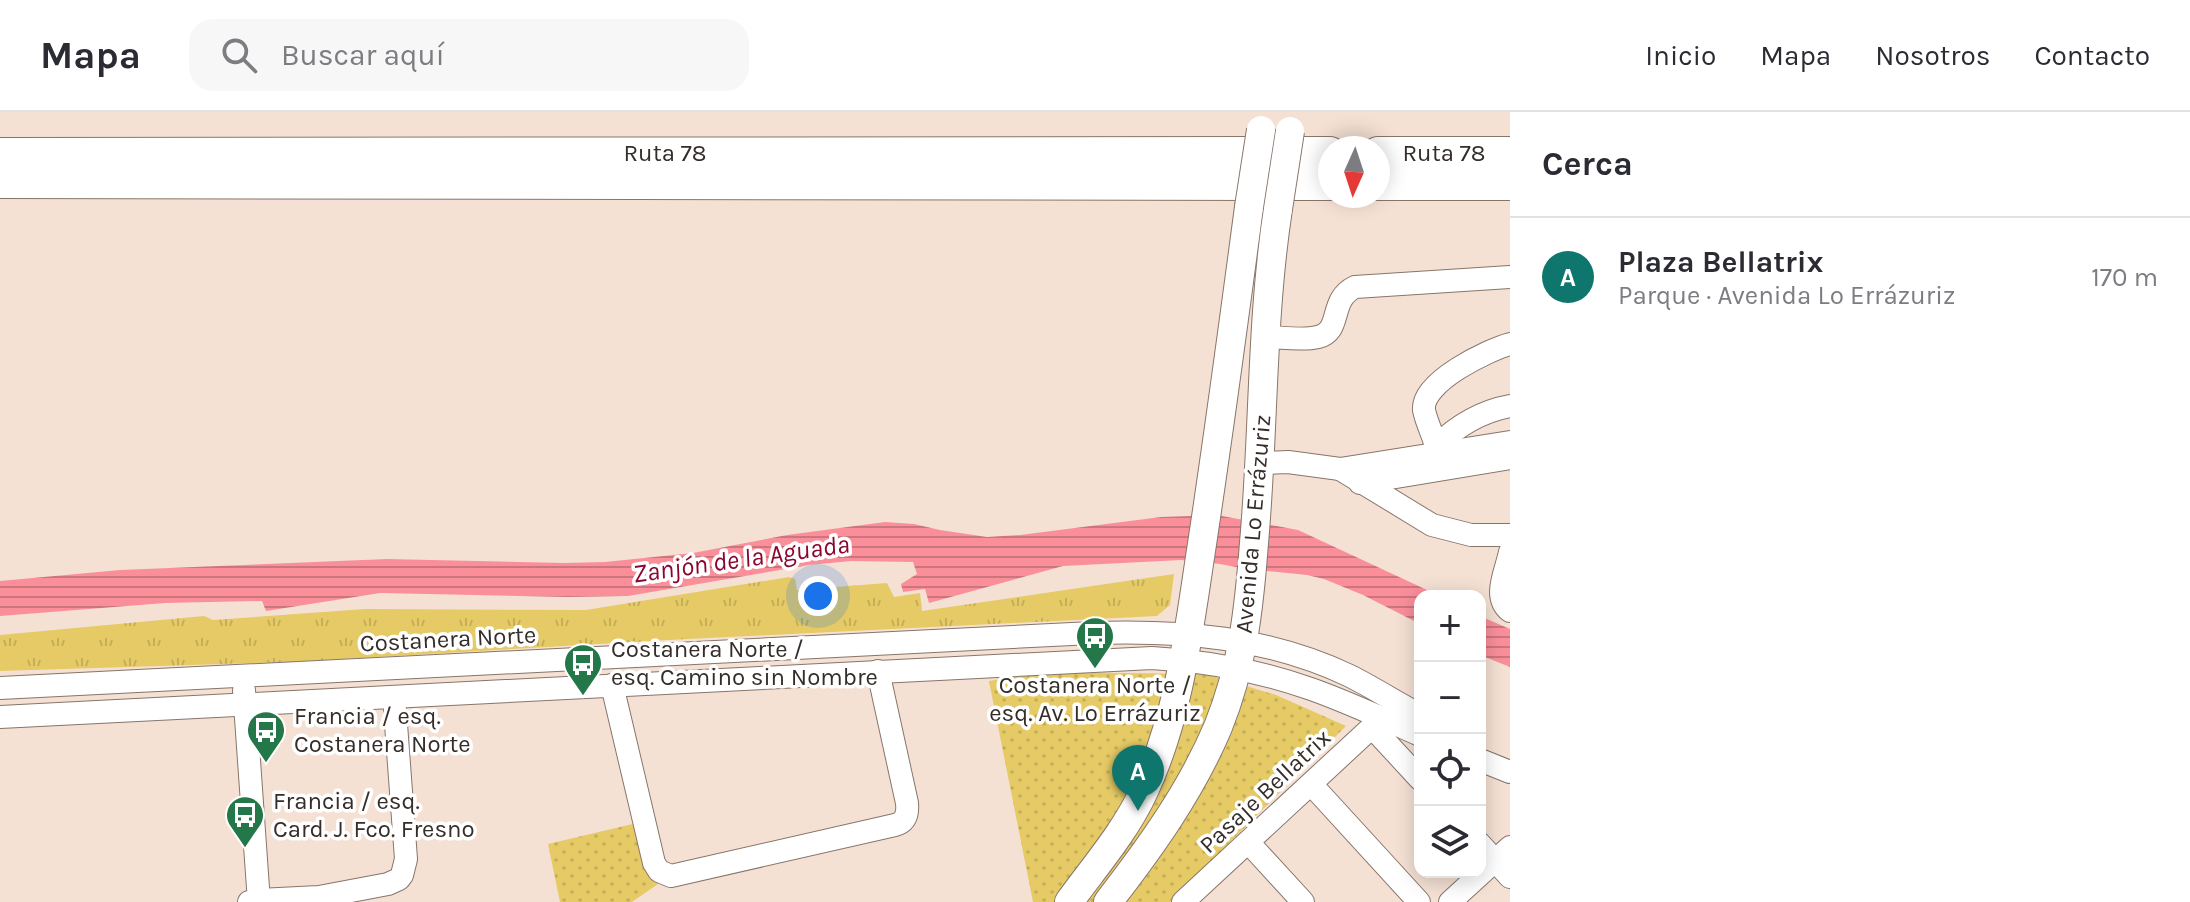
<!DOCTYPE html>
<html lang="es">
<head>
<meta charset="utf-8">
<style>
  body { margin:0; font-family:Karla,sans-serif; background:#f7f7f7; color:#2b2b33 }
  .controls { position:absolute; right:24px; bottom:24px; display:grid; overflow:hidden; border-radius:16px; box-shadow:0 4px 20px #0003 }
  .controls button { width:72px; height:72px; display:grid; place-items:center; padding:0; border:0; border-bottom:2px solid #e1e1e2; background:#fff; color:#2b2b33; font:40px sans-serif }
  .compass { position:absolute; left:1318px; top:24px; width:72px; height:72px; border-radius:50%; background:#fff; box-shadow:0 4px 20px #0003; rotate:183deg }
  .you { position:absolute; left:818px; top:484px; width:28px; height:28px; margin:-20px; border:6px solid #fff; border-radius:50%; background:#1a73e8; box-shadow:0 0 0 12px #1a73e833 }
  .badge { display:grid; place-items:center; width:52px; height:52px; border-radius:50%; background:#0f766e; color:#fff; font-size:26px; font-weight:700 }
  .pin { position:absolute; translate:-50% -66px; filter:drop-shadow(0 2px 4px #0008) }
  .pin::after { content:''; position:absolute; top:42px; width:28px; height:24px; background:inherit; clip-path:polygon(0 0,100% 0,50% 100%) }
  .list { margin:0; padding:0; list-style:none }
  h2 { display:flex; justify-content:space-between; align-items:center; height:104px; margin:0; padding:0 32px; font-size:34px }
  h2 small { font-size:26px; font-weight:400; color:#7c7c81 }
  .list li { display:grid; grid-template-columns:52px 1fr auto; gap:24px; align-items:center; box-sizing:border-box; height:120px; padding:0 32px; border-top:2px solid #e1e1e2 }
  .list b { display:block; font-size:30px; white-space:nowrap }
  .list p { margin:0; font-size:26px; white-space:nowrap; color:#7c7c81 }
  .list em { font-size:26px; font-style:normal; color:#7c7c81 }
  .icon { flex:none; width:44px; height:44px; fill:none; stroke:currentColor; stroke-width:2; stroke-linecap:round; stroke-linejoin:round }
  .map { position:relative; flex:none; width:1510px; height:790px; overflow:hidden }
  header { display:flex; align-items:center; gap:48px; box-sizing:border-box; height:112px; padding:0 40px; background:#fff; border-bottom:2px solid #e1e1e2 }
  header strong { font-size:38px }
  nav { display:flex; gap:44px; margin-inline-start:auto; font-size:28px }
  .search { width:560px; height:72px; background:#f7f7f7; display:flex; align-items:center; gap:20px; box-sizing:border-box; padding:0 28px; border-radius:24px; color:#7c7c81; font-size:30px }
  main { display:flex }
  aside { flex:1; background:#fff }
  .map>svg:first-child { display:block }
</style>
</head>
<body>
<header>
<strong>Mapa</strong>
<div class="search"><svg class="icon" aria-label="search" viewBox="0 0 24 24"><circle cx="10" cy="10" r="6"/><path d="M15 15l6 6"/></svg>Buscar aquí</div>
<nav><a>Inicio</a><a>Mapa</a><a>Nosotros</a><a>Contacto</a></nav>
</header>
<main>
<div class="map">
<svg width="1510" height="790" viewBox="0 0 1510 790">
  <defs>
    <pattern id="grass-tufts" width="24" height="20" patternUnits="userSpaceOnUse" patternTransform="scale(2)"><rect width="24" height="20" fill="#e5ca65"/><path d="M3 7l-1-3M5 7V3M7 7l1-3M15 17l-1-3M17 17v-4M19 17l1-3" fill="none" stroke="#c5ae58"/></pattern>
    <pattern id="park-dots" width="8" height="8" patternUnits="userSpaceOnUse" patternTransform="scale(2)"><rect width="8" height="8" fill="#e5ca65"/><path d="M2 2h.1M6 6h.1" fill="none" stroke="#c5ae58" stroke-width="1.8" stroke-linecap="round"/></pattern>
    <pattern id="water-rules" width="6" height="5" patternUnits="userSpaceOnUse" patternTransform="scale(2)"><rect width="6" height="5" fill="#fa8f9a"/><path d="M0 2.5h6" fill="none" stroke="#cb757e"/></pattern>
  </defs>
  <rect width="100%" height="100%" fill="#f5e1d4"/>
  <!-- grass -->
  <path fill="url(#grass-tufts)" d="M 1174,462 L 1170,493 L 1157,504 L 668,528 L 290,550 L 0,559 L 0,523 L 204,504 L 213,508 L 365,497 L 586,498 L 789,465 L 795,467 L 797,478 L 887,471 L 894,485 L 920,481 L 922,499 Z"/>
  <!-- park -->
  <g fill="url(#park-dots)">
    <path d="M 1043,560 L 1205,562 L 1276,583 L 1346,614 L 1170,790 L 1033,790 L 989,569 Z"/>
    <path d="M 637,711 L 658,772 L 632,790 L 560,790 L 548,732 Z"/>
  </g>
  <!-- water -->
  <g fill="url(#water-rules)">
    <path d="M 1191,404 L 1222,404 L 1298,418 L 1440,484 L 1420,484 L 1420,512 L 1363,483 L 1324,467 L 1307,463 L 1248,457 L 1252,458 L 1220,452 L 1181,448 L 1063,454 L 929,491 L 925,477 L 903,480 L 901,472 L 917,462 L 913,450 L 851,449 L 809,453 L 628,484 L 568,485 L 380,481 L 266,499 L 262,489 L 165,491 L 0,504 L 0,469 L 120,458 L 387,447 L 564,451 L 605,450 L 693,441 L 787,423 L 885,410 L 914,412 L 940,418 L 987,425 L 1020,423 L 1161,405 Z"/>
    <path d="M 1480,504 L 1510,517 L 1510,555 L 1480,543 Z"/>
  </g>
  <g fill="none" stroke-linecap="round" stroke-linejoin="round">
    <!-- minor casing -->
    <g stroke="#87756a" stroke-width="24">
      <g id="minor">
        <path d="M 1265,225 C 1281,225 1302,229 1318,225 C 1343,219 1328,188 1355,175 L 1510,165"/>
        <path d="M 1436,334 C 1433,323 1426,309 1424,298 C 1421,270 1488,238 1510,232"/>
        <path d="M 1439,347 L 1436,334 C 1457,314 1482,299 1510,294"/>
        <path d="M 1261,351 L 1288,350 L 1340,357 L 1510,330"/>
        <path d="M 1340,357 L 1432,413 L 1471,423 L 1510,423"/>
        <path d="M 1360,371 L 1510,346"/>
        <path d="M 1510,440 C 1506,460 1492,485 1510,499"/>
        <path d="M 612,573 L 654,751 L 659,759 L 671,764 L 895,713 C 906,710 908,702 907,691 L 878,559"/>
        <path d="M 0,576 L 1092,521 C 1182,518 1268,525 1350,564 C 1374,576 1397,591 1420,603"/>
        <path d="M 244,578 L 259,790"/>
        <path d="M 0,605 L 1152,546 C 1206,549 1260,559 1311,577 C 1348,590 1384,607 1420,623"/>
        <path d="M 1372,615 L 1420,667"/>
        <path d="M 1480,648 L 1510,660"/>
        <path d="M 1311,672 L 1419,790"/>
        <path d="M 1248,730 L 1303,790"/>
        <path d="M 1480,732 L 1510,765"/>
        <path d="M 249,790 L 259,788 L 319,785 L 388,772 L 399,767 L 402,763 L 406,747 L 394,585"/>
        <path d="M 1183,790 L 1372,615 L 1377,604"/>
        <path d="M 1450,790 L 1510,735"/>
      </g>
    </g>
    <!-- major casing -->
    <g stroke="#87756a" stroke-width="30">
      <g id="major">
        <path d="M 1069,790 C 1095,754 1125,720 1144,679 C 1180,602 1189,516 1202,432 C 1219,320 1234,208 1249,95"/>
        <path d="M 1108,790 C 1150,736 1191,679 1218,615 C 1243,553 1249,497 1254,431 C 1264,319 1261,207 1278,97"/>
      </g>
    </g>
    <!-- highway casing -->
    <g stroke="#87756a" stroke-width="34">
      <g id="highway">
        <path d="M 1378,41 L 1510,41"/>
        <path d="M 0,42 L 1330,41"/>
        <path d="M 0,70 L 1330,72"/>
        <path d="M 1378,72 L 1510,72"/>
      </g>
    </g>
    <!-- minor -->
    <use href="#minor" stroke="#fff" stroke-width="22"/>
    <!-- major -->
    <use href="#major" stroke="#fff" stroke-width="28"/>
    <!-- highway -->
    <use href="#highway" stroke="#fff" stroke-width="32"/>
    <!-- major-bridge casing -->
    <g stroke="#87756a" stroke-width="30" stroke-linecap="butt">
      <g id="major-bridge">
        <path d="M 1249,95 L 1261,18"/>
        <path d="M 1278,97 L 1290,19"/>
      </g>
    </g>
    <!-- major-bridge -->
    <use href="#major-bridge" stroke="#fff" stroke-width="28"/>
  </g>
  <!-- icons -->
  <defs>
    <g id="bus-pin" transform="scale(2)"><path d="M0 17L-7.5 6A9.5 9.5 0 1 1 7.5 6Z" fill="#247749" stroke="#fff"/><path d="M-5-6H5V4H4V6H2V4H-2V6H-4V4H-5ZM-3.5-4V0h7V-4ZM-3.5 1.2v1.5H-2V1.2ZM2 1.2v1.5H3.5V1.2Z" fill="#fff"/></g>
  </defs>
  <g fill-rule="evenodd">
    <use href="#bus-pin" x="1095" y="524"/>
    <use href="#bus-pin" x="583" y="551"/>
    <use href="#bus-pin" x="266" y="618"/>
    <use href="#bus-pin" x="245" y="703"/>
  </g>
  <g text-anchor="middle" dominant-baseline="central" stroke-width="7" stroke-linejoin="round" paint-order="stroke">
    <!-- street labels -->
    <g font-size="24" fill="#352d29" stroke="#fff">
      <text x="665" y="41">Ruta 78</text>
      <text x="1444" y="41">Ruta 78</text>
      <text transform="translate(1253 412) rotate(-85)">Avenida Lo Errázuriz</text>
      <text transform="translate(448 527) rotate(-3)">Costanera Norte</text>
      <text transform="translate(1265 679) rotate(-43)">Pasaje Bellatrix</text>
    </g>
    <!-- poi labels -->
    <g font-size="24" fill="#352d29" stroke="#fff" text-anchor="start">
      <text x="611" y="537">Costanera Norte /<tspan x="611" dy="28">esq. Camino sin Nombre</tspan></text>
      <text x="1095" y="573" text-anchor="middle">Costanera Norte /<tspan x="1095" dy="28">esq. Av. Lo Errázuriz</tspan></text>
      <text x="294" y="604">Francia / esq.<tspan x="294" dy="28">Costanera Norte</tspan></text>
      <text x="273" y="689">Francia / esq.<tspan x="273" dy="28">Card. J. Fco. Fresno</tspan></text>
    </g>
    <!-- water labels -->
    <g font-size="26" font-style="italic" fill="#8b062f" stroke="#fff">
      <text transform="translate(741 447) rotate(-8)">Zanjón de la Aguada</text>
    </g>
  </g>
</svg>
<div class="controls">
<button>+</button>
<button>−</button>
<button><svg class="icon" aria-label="locate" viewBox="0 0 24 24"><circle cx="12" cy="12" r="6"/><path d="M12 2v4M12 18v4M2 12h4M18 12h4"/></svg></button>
<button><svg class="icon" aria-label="layers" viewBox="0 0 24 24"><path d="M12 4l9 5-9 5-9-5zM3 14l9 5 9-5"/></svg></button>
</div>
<svg class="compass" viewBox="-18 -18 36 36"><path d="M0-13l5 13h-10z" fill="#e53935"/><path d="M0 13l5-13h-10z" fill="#7c7c81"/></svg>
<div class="you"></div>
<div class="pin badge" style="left:1138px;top:699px">A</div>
</div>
<aside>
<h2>Cerca<small></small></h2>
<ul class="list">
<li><span class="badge">A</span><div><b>Plaza Bellatrix</b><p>Parque · Avenida Lo Errázuriz</p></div><em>170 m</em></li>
</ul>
</aside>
</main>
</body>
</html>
